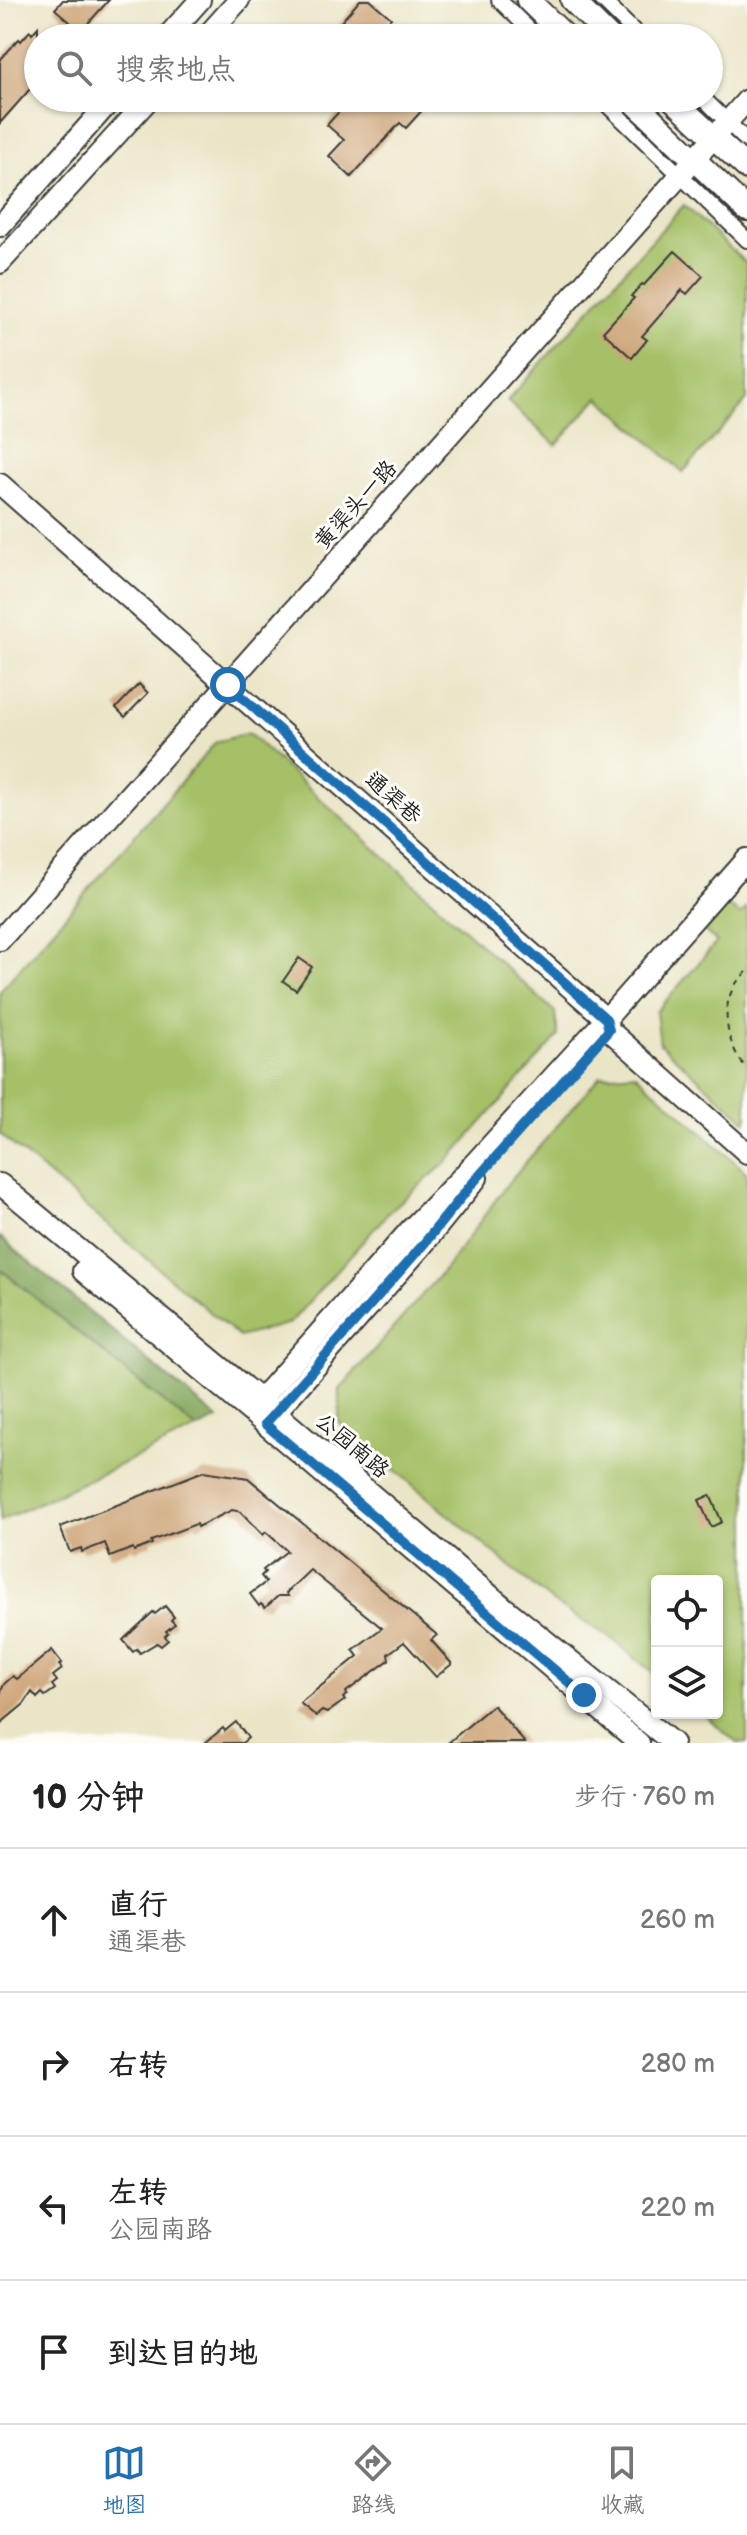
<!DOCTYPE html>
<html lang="zh">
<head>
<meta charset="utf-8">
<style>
  body { margin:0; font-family:"Balsamiq Sans","LXGW WenKai TC",sans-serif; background:#f2f2f2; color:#222 }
  .controls { position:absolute; right:24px; bottom:24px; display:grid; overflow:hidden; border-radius:8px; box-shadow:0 2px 6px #0004 }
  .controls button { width:72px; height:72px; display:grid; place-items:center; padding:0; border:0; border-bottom:2px solid #e0e0e0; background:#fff; color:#222; font:40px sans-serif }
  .stop { position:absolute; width:24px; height:24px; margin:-18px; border:6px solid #1f6fb2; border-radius:50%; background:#fff }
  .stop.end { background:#1f6fb2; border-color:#fff; box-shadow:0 2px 8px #0008 }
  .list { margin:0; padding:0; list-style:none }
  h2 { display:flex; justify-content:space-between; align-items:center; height:104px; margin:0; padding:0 32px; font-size:34px }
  h2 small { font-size:26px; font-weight:400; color:#767676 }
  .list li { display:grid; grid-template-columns:52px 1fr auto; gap:24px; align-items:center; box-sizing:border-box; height:144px; padding:0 32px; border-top:2px solid #e0e0e0 }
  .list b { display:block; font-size:30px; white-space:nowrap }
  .list p { margin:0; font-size:26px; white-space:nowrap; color:#767676 }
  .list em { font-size:26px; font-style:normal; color:#767676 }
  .icon { flex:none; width:44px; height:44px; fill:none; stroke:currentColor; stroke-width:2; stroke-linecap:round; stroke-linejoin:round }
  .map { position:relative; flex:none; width:747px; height:1743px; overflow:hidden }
  .search { position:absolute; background:#fff; box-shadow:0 2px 6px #0004; left:24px; right:24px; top:24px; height:88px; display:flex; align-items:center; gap:20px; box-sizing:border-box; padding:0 28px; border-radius:44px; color:#767676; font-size:30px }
  .sheet { height:680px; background:#fff }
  nav { display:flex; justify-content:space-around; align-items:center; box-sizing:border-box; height:112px; border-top:2px solid #e0e0e0; background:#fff; font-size:22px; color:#767676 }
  nav a { display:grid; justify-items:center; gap:4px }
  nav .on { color:#1f6fb2 }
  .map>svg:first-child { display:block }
</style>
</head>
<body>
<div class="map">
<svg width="747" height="1743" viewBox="0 0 747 1743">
  <rect width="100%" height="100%" fill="#fdfcf7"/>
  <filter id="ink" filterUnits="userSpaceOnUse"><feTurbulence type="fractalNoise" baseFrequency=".0125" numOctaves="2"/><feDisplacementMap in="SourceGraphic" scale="16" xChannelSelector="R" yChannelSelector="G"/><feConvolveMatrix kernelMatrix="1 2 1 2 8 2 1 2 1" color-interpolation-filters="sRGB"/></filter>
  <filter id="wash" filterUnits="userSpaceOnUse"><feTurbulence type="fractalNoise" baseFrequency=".006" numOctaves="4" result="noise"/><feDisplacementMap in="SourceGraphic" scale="32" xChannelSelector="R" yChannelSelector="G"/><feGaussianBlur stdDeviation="1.8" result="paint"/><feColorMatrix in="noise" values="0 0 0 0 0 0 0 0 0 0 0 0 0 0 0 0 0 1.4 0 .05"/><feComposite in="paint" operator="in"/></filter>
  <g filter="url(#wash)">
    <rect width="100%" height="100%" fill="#ebe5c7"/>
    <!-- green -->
    <g fill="#a5c066" stroke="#606e41" stroke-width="2">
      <path d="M 684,205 L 747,264 L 747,400 L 683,472 L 599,397 L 556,445 L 507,401 Z"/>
      <path d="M 248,733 L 555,1012 L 558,1036 L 448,1161 L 391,1210 L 290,1323 L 239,1337 L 0,1134 L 0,991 L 216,742 Z"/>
      <path d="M 724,902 L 740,915 L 747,908 L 747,1122 L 660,1044 L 656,1012 L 717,942 L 701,928 Z"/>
      <path d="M 635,1073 L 747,1173 L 747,1742 L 737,1743 L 702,1713 L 717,1713 L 717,1581 L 657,1581 L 657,1676 L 612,1639 L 551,1601 L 339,1423 L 340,1389 L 450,1263 L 507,1184 L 600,1076 Z"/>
      <path d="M 0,1269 L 197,1429 L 0,1521 Z"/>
    </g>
    <!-- forest -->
    <path fill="#84a65b" stroke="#50613c" stroke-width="2" d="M 0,1237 L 218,1419 L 197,1429 L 0,1269 Z"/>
    <g id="blocks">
      <!-- building -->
      <g fill="#cea579">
        <path d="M 63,0 L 109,0 L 75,38 L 55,38 L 70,22 L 55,9 Z"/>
        <path d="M 360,0 L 370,0 L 391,18 L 387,22 L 404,38 L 343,38 L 334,30 Z"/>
        <path d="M 38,27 L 38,80 L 0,123 L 0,60 L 19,39 L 21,41 L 30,31 L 32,34 Z"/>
        <path d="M 351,98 L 415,98 L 425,107 L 406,128 L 400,123 L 351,177 L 329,156 L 344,140 L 327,125 Z"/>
        <path d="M 675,251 L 703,276 L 687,294 L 682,290 L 642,336 L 647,340 L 632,358 L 603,332 L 634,298 L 631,296 L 642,284 L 644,285 Z"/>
        <path d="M 139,684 L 148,693 L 125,717 L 116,708 Z"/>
        <path d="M 299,958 L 312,967 L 296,990 L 283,981 Z"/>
        <path d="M 204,1471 L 248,1478 L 437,1635 L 431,1640 L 452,1664 L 436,1677 L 404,1642 L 388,1654 L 389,1660 L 346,1692 L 347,1694 L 343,1698 L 345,1700 L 327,1713 L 322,1711 L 316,1716 L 300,1703 L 358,1656 L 353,1650 L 382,1628 L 310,1570 L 286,1593 L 288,1596 L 278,1596 L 265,1608 L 261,1604 L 259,1606 L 250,1594 L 266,1582 L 261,1576 L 265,1572 L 263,1570 L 287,1551 L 266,1532 L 263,1535 L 241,1512 L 232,1510 L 197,1527 L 196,1524 L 151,1541 L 152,1544 L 134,1551 L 133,1548 L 110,1557 L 105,1543 L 82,1552 L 81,1548 L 70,1552 L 60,1527 Z"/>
        <path d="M 710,1495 L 722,1522 L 711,1527 L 699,1500 Z"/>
        <path d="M 165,1606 L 174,1617 L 171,1620 L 175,1624 L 166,1631 L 168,1633 L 165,1636 L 168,1640 L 161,1646 L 157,1643 L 140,1653 L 137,1649 L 133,1652 L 123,1640 L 153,1612 L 155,1614 Z"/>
        <path d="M 52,1650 L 62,1663 L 59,1665 L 62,1669 L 53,1676 L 57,1681 L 52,1685 L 55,1689 L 45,1696 L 42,1693 L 37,1698 L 32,1692 L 24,1704 L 0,1724 L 0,1694 L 4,1684 L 13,1676 L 17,1679 Z"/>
        <path d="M 493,1705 L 525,1743 L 448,1743 Z"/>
        <path d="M 236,1722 L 248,1738 L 242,1743 L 205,1743 L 223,1728 L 225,1731 Z"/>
      </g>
    </g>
  </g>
  <g filter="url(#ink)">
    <use href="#blocks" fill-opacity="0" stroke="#3b3a36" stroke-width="2"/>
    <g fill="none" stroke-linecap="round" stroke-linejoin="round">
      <!-- street casing -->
      <g stroke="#3b3a36" stroke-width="18">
        <g id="street">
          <path d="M 499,0 L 538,38"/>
          <path d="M 602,0 L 641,38"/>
          <path d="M 600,98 L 747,240"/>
          <path d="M 703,98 L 747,141"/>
        </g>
      </g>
      <!-- secondary casing -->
      <g stroke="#3b3a36" stroke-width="24">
        <g id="secondary">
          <path d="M 166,38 L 200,0"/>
          <path d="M 205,38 L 239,0"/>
          <path d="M 0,226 L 113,98"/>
          <path d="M 0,263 L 150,98"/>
          <path d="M 0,484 L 606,1019 L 609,1030 L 747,1153"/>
          <path d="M 0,940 L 747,100"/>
          <path d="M 0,1184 L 276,1413 L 505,1608 L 673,1743"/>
          <path d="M 83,1271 L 265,1424 L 639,1743"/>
          <path d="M 252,1409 L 409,1231 L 459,1180 L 606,1019 L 747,859"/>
          <path d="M 268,1421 L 422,1246 L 477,1178"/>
        </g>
      </g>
      <!-- primary casing -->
      <g stroke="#3b3a36" stroke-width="26">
        <g id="primary">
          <path d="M 528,0 L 567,38"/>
          <path d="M 572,0 L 610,38"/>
          <path d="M 630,98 L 747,210"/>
          <path d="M 671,98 L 747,168"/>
        </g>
      </g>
      <!-- path -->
      <path stroke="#3b3a36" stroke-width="2" stroke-dasharray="6 6" stroke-linecap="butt" d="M 747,972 C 716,996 724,1043 747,1069"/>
      <!-- street -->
      <use href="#street" stroke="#fff" stroke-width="14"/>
      <!-- secondary -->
      <use href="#secondary" stroke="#fff" stroke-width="20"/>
      <!-- primary -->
      <use href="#primary" stroke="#fff" stroke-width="22"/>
    </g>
  </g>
  <g fill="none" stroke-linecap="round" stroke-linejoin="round" filter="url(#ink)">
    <!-- route -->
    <path stroke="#1f6fb2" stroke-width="10" d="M 228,685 L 606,1019 L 609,1030 L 471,1185 L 422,1246 L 265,1424 L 584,1695"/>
  </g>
  <g text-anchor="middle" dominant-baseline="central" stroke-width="6" stroke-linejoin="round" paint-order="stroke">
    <!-- street labels -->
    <g font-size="22" fill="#1c1c1c" stroke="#fdfcf7">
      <text transform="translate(356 505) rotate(-48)">黄渠头一路</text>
      <text transform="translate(393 798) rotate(41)">通渠巷</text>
      <text transform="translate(352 1446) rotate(40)">公园南路</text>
    </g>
  </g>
</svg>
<div class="controls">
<button><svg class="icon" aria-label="locate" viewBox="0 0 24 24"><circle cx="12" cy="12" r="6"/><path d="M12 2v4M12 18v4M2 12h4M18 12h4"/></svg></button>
<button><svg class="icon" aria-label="layers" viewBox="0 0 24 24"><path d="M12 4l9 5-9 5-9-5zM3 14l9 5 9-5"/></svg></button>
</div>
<div class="stop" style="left:228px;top:685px"></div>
<div class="stop end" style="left:584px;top:1695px"></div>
<div class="search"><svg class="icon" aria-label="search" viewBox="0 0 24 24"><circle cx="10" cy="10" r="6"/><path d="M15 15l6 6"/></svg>搜索地点</div>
</div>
<section class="sheet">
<h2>10 分钟<small>步行 · 760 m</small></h2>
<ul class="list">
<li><svg class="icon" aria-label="ahead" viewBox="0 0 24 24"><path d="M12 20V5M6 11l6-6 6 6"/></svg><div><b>直行</b><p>通渠巷</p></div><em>260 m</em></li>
<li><svg class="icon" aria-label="right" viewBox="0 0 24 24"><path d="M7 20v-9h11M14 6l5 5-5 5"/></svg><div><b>右转</b></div><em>280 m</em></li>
<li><svg class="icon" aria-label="left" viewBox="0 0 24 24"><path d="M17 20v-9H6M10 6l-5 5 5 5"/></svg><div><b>左转</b><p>公园南路</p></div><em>220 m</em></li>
<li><svg class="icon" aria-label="arrive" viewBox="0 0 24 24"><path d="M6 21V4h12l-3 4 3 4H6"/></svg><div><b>到达目的地</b></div></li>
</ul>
</section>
<nav>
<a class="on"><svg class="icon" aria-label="map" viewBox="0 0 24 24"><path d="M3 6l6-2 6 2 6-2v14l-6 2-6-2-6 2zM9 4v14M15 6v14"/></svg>地图</a>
<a><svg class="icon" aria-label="directions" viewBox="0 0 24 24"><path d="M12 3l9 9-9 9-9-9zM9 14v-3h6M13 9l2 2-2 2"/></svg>路线</a>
<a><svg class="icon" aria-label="saved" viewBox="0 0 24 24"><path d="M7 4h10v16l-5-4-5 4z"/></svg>收藏</a>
</nav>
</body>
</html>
